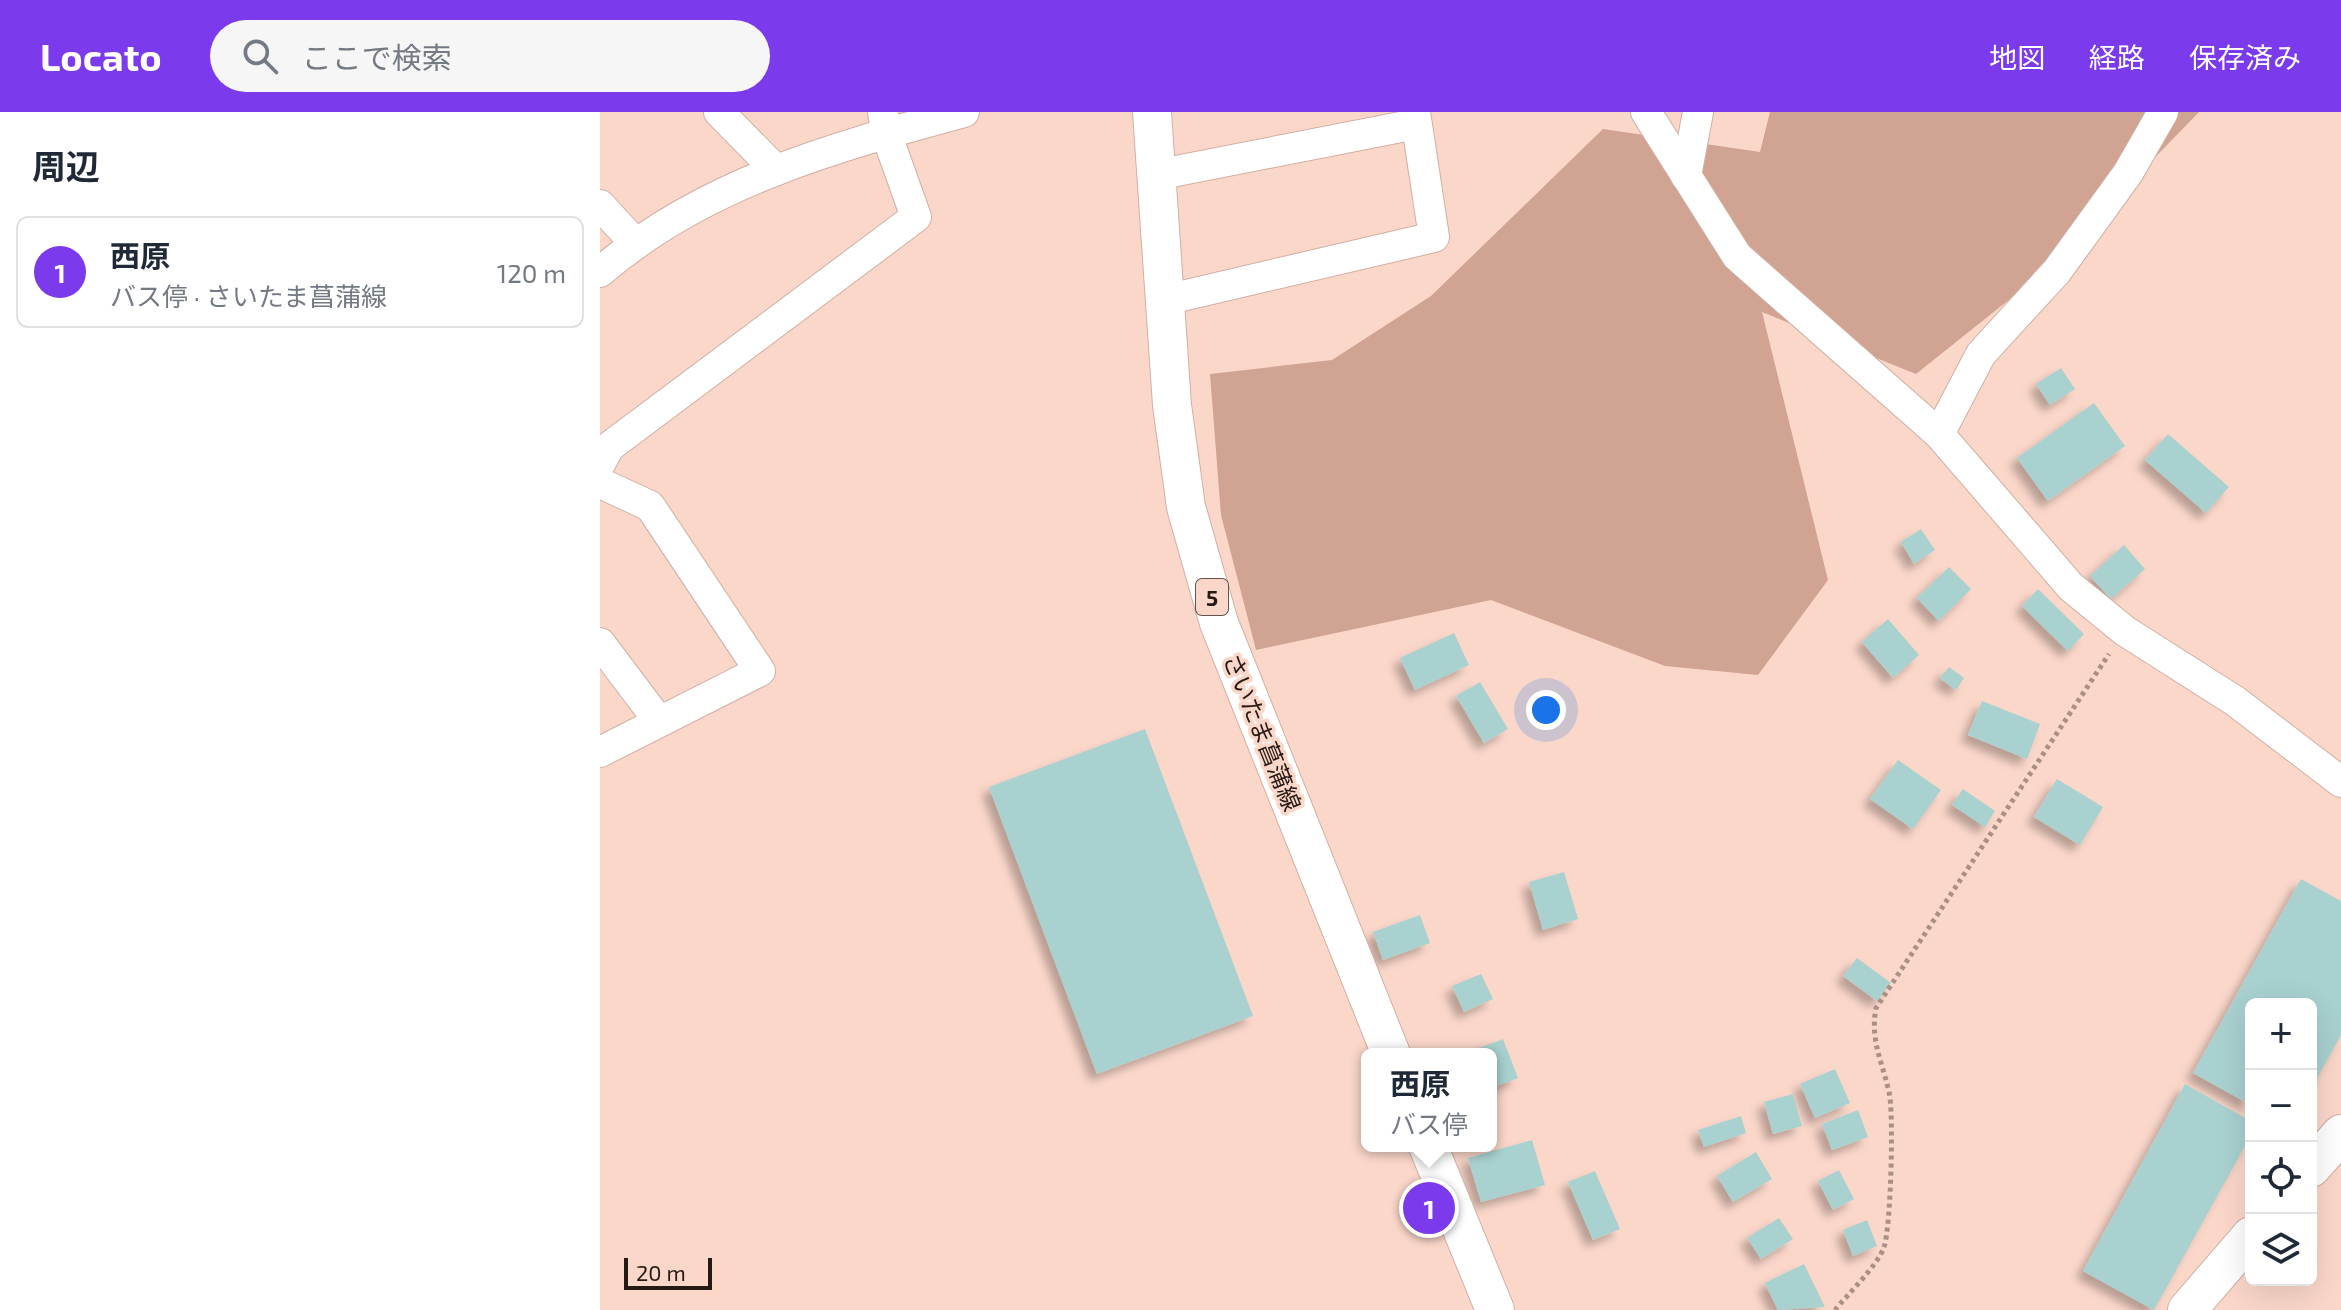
<!DOCTYPE html>
<html lang="ja">
<head>
<meta charset="utf-8">
<style>
  body { margin:0; font-family:"Exo 2","Noto Sans JP",sans-serif; background:#f6f6f7; color:#1f2937 }
  .controls { position:absolute; right:24px; bottom:24px; display:grid; overflow:hidden; border-radius:12px; box-shadow:0 8px 32px #0002 }
  .controls button { width:72px; height:72px; display:grid; place-items:center; padding:0; border:0; border-bottom:2px solid #e0e1e3; background:#fff; color:#1f2937; font:40px sans-serif }
  .scale { position:absolute; left:24px; bottom:20px; width:88px; box-sizing:border-box; padding-left:8px; border:4px solid #261a15; border-top:0; font-size:22px; line-height:28px; white-space:nowrap; color:#261a15; -webkit-text-stroke:6px #fbd7ca; paint-order:stroke }
  .you { position:absolute; left:946px; top:598px; width:28px; height:28px; margin:-20px; border:6px solid #fff; border-radius:50%; background:#1a73e8; box-shadow:0 0 0 12px #1a73e833 }
  .badge { display:grid; place-items:center; width:52px; height:52px; border-radius:50%; background:#7c3aed; color:#fff; font-size:26px; font-weight:700 }
  .pin { position:absolute; translate:-50% -50%; border:4px solid #fff; box-shadow:0 2px 8px #0006 }
  .popup { position:absolute; left:761px; top:936px; width:136px; height:104px; box-sizing:border-box; display:grid; place-content:center; border-radius:12px; background:#fff; filter:drop-shadow(0 2px 6px #0005); font-size:26px; white-space:nowrap; color:#747a83 }
  .popup b { font-size:30px; color:#1f2937 }
  .popup::after { content:''; position:absolute; left:50%; top:100%; margin-left:-16px; border:16px solid transparent; border-top-color:#fff }
  .list { margin:0; padding:0; list-style:none }
  h2 { display:flex; justify-content:space-between; align-items:center; height:104px; margin:0; padding:0 32px; font-size:34px }
  h2 small { font-size:26px; font-weight:400; color:#747a83 }
  .list li { display:grid; grid-template-columns:52px 1fr auto; gap:24px; align-items:center; box-sizing:border-box; height:112px; margin:0 16px 16px; padding:0 16px; border:2px solid #e0e1e3; border-radius:12px }
  .list b { display:block; font-size:30px; white-space:nowrap }
  .list p { margin:0; font-size:26px; white-space:nowrap; color:#747a83 }
  .list em { font-size:26px; font-style:normal; color:#747a83 }
  .icon { flex:none; width:44px; height:44px; fill:none; stroke:currentColor; stroke-width:2; stroke-linecap:round; stroke-linejoin:round }
  .map { position:relative; flex:none; width:1741px; height:1198px; overflow:hidden }
  header { display:flex; align-items:center; gap:48px; box-sizing:border-box; height:112px; padding:0 40px; background:#7c3aed; color:#fff }
  header strong { font-size:38px }
  nav { display:flex; gap:44px; margin-inline-start:auto; font-size:28px }
  .search { width:560px; height:72px; background:#f6f6f7; display:flex; align-items:center; gap:20px; box-sizing:border-box; padding:0 28px; border-radius:44px; color:#747a83; font-size:30px }
  main { display:flex }
  aside { flex:1; background:#fff }
  .map>svg:first-child { display:block }
</style>
</head>
<body>
<header>
<strong>Locato</strong>
<div class="search"><svg class="icon" aria-label="search" viewBox="0 0 24 24"><circle cx="10" cy="10" r="6"/><path d="M15 15l6 6"/></svg>ここで検索</div>
<nav><a>地図</a><a>経路</a><a>保存済み</a></nav>
</header>
<main>
<aside>
<h2>周辺<small></small></h2>
<ul class="list">
<li><span class="badge">1</span><div><b>西原</b><p>バス停 · さいたま菖蒲線</p></div><em>120 m</em></li>
</ul>
</aside>
<div class="map">
<svg width="1741" height="1198" viewBox="0 0 1741 1198">
  <defs>
    <filter id="shadow"><feDropShadow dx="-7" dy="7" stdDeviation="4" flood-color="#0004"/></filter>
  </defs>
  <rect width="100%" height="100%" fill="#fbd7ca"/>
  <!-- forest -->
  <path fill="#d0a393" d="M 1170,0 L 1599,0 L 1445,159 L 1316,262 L 1162,200 L 1228,468 L 1158,563 L 1065,554 L 891,488 L 656,538 L 621,403 L 610,262 L 732,248 L 831,184 L 1003,17 L 1160,40 Z"/>
  <!-- building -->
  <g fill="#a8d1cf" filter="url(#shadow)">
    <path d="M 1461,256 L 1475,277 L 1450,293 L 1436,272 Z"/>
    <path d="M 1494,291 L 1525,334 L 1448,389 L 1417,346 Z"/>
    <path d="M 1568,322 L 1629,375 L 1606,401 L 1545,348 Z"/>
    <path d="M 1321,417 L 1335,438 L 1314,452 L 1301,430 Z"/>
    <path d="M 1524,433 L 1545,457 L 1511,487 L 1490,464 Z"/>
    <path d="M 1349,455 L 1371,477 L 1339,509 L 1317,486 Z"/>
    <path d="M 1438,477 L 1484,522 L 1468,539 L 1422,494 Z"/>
    <path d="M 1288,507 L 1319,543 L 1293,566 L 1262,530 Z"/>
    <path d="M 854,521 L 869,553 L 815,578 L 800,546 Z"/>
    <path d="M 1349,555 L 1364,566 L 1356,578 L 1340,566 Z"/>
    <path d="M 880,570 L 908,617 L 884,631 L 856,584 Z"/>
    <path d="M 1382,589 L 1440,612 L 1427,647 L 1368,623 Z"/>
    <path d="M 545,617 L 653,904 L 497,962 L 389,675 Z"/>
    <path d="M 1298,648 L 1341,678 L 1313,717 L 1270,687 Z"/>
    <path d="M 1457,667 L 1503,695 L 1480,733 L 1434,705 Z"/>
    <path d="M 1363,677 L 1395,699 L 1385,715 L 1352,693 Z"/>
    <path d="M 964,760 L 978,807 L 943,818 L 929,770 Z"/>
    <path d="M 1701,767 L 1741,789 L 1741,923 L 1711,977 L 1711,892 L 1651,892 L 1651,993 L 1593,961 Z"/>
    <path d="M 820,803 L 830,831 L 783,848 L 773,820 Z"/>
    <path d="M 1257,846 L 1291,871 L 1277,889 L 1243,864 Z"/>
    <path d="M 881,862 L 893,887 L 864,900 L 852,874 Z"/>
    <path d="M 903,927 L 918,966 L 891,976 L 891,942 L 864,942 Z"/>
    <path d="M 1235,957 L 1250,991 L 1215,1006 L 1200,972 Z"/>
    <path d="M 1585,972 L 1651,1009 L 1651,1023 L 1554,1198 L 1483,1159 Z"/>
    <path d="M 1193,982 L 1202,1014 L 1173,1022 L 1164,990 Z"/>
    <path d="M 1258,998 L 1268,1025 L 1232,1038 L 1222,1012 Z"/>
    <path d="M 1141,1004 L 1146,1021 L 1104,1035 L 1098,1018 Z"/>
    <path d="M 932,1028 L 945,1073 L 881,1090 L 868,1046 Z"/>
    <path d="M 1156,1040 L 1172,1067 L 1133,1090 L 1117,1064 Z"/>
    <path d="M 1239,1058 L 1254,1087 L 1233,1098 L 1218,1069 Z"/>
    <path d="M 995,1059 L 1020,1117 L 993,1128 L 968,1070 Z"/>
    <path d="M 1179,1106 L 1193,1127 L 1161,1147 L 1147,1126 Z"/>
    <path d="M 1267,1108 L 1277,1134 L 1253,1144 L 1243,1118 Z"/>
    <path d="M 1204,1152 L 1225,1195 L 1178,1198 L 1165,1171 Z"/>
  </g>
  <g fill="none" stroke-linecap="round" stroke-linejoin="round">
    <!-- minor casing -->
    <g stroke="#d2afa3" stroke-width="32">
      <g id="minor">
        <path d="M 119,0 L 176,58"/>
        <path d="M 1046,0 L 1137,144 L 1339,322 L 1471,475 L 1525,519 L 1635,589 L 1741,670"/>
        <path d="M 556,63 L 816,12"/>
        <path d="M 1086,64 L 1098,0"/>
        <path d="M 0,93 L 34,130"/>
        <path d="M 0,160 C 103,71 235,35 364,0"/>
        <path d="M 565,188 L 834,125 L 815,0"/>
        <path d="M 1339,322 L 1381,242 L 1457,159 L 1528,61 L 1563,0"/>
        <path d="M 0,352 L 9,335 L 316,105 L 286,21 L 283,0"/>
        <path d="M 0,371 L 50,394 L 160,559 L 0,640"/>
        <path d="M 0,531 L 58,608"/>
      </g>
    </g>
    <!-- major casing -->
    <g stroke="#d2afa3" stroke-width="40">
      <g id="major">
        <path d="M 552,0 L 572,293 L 586,395 L 619,511 L 791,942"/>
        <path d="M 828,1034 L 895,1198"/>
        <path d="M 1711,1056 L 1741,1022"/>
        <path d="M 1587,1198 L 1651,1124"/>
      </g>
    </g>
    <!-- path -->
    <path stroke="#aa8f85" stroke-width="5" stroke-dasharray="4 4" stroke-linecap="butt" d="M 1235,1198 C 1248,1182 1278,1153 1284,1135 C 1291,1116 1294,999 1289,980 C 1282,949 1270,928 1276,896 L 1509,542"/>
    <!-- minor -->
    <use href="#minor" stroke="#fff" stroke-width="30"/>
    <!-- major -->
    <use href="#major" stroke="#fff" stroke-width="38"/>
  </g>
  <g text-anchor="middle" dominant-baseline="central" stroke-width="7" stroke-linejoin="round" paint-order="stroke">
    <!-- shield labels -->
    <rect fill="#fbd7ca" stroke="#66534b" stroke-width="2" x="596" y="467" width="32" height="36" rx="6"/>
    <g font-size="22" font-weight="bold" fill="#261a15">
      <text x="612" y="485">5</text>
    </g>
    <!-- street labels -->
    <g font-size="24" fill="#261a15" stroke="#fbd7ca">
      <text transform="translate(663 620) rotate(68)">さいたま菖蒲線</text>
    </g>
  </g>
</svg>
<div class="controls">
<button>+</button>
<button>−</button>
<button><svg class="icon" aria-label="locate" viewBox="0 0 24 24"><circle cx="12" cy="12" r="6"/><path d="M12 2v4M12 18v4M2 12h4M18 12h4"/></svg></button>
<button><svg class="icon" aria-label="layers" viewBox="0 0 24 24"><path d="M12 4l9 5-9 5-9-5zM3 14l9 5 9-5"/></svg></button>
</div>
<div class="scale">20 m</div>
<div class="you"></div>
<div class="pin badge" style="left:829px;top:1096px">1</div>
<div class="popup"><b>西原</b>バス停</div>
</div>
</main>
</body>
</html>
